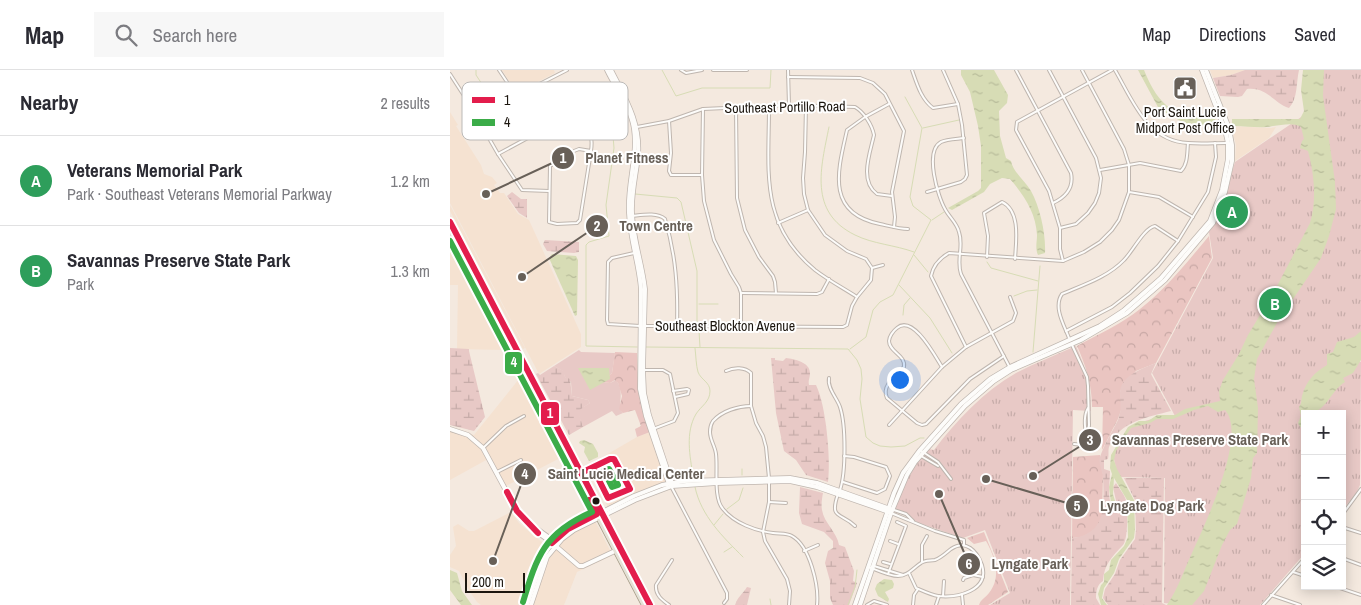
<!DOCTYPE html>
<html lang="en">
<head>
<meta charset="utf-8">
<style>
  body { margin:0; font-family:"Archivo Narrow",sans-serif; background:#f7f7f7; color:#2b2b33 }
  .controls { position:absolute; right:15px; bottom:15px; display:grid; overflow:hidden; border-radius:0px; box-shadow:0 2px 12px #0003 }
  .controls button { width:45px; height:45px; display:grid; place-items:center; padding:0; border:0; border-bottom:1px solid #e1e1e2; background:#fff; color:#2b2b33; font:25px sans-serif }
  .scale { position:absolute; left:15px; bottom:12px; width:60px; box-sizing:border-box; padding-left:5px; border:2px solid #1c160f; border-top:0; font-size:14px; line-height:18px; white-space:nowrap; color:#1c160f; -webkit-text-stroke:4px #fff; paint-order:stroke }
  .you { position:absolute; left:449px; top:309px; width:18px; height:18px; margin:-12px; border:4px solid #fff; border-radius:50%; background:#1a73e8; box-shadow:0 0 0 8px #1a73e833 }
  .badge { display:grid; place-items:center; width:32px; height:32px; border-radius:50%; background:#7c3aed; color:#fff; font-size:16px; font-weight:700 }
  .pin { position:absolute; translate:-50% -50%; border:2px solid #fff; box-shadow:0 1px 5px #0006 }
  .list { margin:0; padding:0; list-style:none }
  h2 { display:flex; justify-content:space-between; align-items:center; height:65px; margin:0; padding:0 20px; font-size:21px }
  h2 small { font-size:16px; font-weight:400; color:#7c7c81 }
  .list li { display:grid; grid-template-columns:32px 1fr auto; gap:15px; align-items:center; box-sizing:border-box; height:90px; padding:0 20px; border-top:1px solid #e1e1e2 }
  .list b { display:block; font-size:19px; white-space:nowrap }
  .list p { margin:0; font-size:16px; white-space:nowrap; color:#7c7c81 }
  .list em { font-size:16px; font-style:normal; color:#7c7c81 }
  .icon { flex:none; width:28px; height:28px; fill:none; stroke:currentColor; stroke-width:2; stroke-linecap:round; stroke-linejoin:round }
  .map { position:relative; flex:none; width:911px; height:535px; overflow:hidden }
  header { display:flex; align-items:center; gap:30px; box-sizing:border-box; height:70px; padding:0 25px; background:#fff; border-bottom:1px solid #e1e1e2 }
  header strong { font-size:24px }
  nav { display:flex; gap:28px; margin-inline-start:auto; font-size:18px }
  .search { width:350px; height:45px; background:#f7f7f7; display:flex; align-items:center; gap:12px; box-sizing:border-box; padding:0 18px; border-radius:0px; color:#7c7c81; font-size:19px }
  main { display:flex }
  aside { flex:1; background:#fff }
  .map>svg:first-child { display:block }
</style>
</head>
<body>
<header>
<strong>Map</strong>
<div class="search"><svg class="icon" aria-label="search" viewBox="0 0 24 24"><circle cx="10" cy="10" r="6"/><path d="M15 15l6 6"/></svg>Search here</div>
<nav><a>Map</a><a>Directions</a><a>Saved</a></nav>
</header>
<main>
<aside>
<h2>Nearby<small>2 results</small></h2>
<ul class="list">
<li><span class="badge" style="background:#2e9e5b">A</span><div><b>Veterans Memorial Park</b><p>Park · Southeast Veterans Memorial Parkway</p></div><em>1.2 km</em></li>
<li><span class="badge" style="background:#2e9e5b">B</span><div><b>Savannas Preserve State Park</b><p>Park</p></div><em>1.3 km</em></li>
</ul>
</aside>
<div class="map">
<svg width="911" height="535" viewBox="0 0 911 535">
  <defs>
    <pattern id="forest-crowns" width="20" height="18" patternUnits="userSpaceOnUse" patternTransform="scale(1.25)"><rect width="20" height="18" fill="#eac5c1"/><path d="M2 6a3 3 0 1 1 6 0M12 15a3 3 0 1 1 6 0" fill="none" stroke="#c8a8a5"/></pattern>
    <pattern id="wetland-marsh" width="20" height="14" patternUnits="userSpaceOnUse" patternTransform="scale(1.25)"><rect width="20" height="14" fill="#e8c9c6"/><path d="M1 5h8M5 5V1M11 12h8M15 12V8" fill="none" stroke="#c6aca9"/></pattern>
    <pattern id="park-tufts" width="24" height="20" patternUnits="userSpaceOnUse" patternTransform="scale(1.25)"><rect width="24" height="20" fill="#e8c9c6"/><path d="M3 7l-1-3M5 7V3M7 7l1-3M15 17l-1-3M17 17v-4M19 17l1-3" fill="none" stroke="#c6aca9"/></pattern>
    <pattern id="water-ripples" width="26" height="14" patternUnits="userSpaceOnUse" patternTransform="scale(1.25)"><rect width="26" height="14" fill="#d7dcb5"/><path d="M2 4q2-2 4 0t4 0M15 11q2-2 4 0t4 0" fill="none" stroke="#b8bc9a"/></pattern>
  </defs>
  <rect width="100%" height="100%" fill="#f4e9df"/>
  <!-- built -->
  <g fill="#f5e2d1" fill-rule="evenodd">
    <path d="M 52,0 L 104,0 L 105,3 L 68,22 L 65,20 Z"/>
    <path d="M 760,0 L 795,0 L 781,5 L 763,8 Z"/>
    <path d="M 0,42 L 8,55 L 6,56 L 31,95 L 34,104 L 42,107 L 47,113 L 44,115 L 50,123 L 54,123 L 68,144 L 79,150 L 131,264 L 131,277 L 89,304 L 0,133 Z"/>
    <path d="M 781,56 L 821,58 L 826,57 L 819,68 L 785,91 L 786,75 Z"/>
    <path d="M 0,135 L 75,278 L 73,279 L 0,141 Z"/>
    <path d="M 0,173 L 33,235 L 55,280 L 7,279 L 8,215 L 0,215 Z"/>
    <path d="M 69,309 L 112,387 L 56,416 L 34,377 L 18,363 L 24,365 Z"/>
    <path d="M 0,360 L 14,364 L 32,378 L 38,389 L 0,410 Z"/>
    <path d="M 200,362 L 218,413 L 158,437 L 137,396 L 187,367 ZM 172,404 L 181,423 L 162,433 L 155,431 L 148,417 Z"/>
    <path d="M 172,405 L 180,422 L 161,432 L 156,430 L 149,418 Z"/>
    <path d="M 61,442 L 69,453 L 94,474 L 89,484 L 72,535 L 31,535 L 27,532 L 20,522 L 9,501 L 0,497 L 0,485 L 6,476 L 3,457 L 8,454 L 19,461 L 24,461 Z"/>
    <path d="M 145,451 L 161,482 L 133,495 L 129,495 L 107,475 L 124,461 Z"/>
    <path d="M 105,477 L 128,497 L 162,484 L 163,485 L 127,502 L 114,535 L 82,535 L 98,487 Z"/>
  </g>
  <!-- green -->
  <path fill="#e8c9c6" d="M 129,280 L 131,282 L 165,283 L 162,303 L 152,312 L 160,313 L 166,310 C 176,323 166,336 173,343 L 166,346 L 162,341 L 133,357 L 127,341 L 140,333 L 138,330 L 122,326 L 121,312 L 115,307 L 113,301 L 104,296 Z"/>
  <!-- forest -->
  <g fill="url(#forest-crowns)">
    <path d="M 759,166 L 762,188 L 706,293 L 686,301 L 670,321 L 672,337 L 668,349 L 652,380 L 653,337 L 642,337 C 642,315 636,296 627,276 C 649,264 671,254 690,239 C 716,219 738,191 759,166 Z"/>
    <path d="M 165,282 L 187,283 L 188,314 L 200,362 L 187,367 L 185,359 L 191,356 L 185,340 L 173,343 L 169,339 L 172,326 L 168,313 L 165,310 L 160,313 L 152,312 L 162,303 Z"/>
    <path d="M 650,385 L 653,404 L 652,449 L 645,460 L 632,467 L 622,468 L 623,387 Z"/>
    <path d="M 534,462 L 558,522 L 538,535 L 529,535 C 531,529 535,528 539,523 C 552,507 545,487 536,471 L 524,474 L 517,468 Z"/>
  </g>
  <!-- wetland -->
  <g fill="url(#wetland-marsh)">
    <path d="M 795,0 L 849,0 C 846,13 848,28 839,38 C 823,33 818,17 797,19 L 792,26 L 788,27 L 770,26 L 763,8 L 781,5 Z"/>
    <path d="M 62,122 L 71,129 L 77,129 L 77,148 L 69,143 L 57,126 Z"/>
    <path d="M 95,170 L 129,172 L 129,182 L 124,183 L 97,181 L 93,174 Z"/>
    <path d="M 0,278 L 19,279 L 19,281 L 35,347 L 24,361 L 0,355 Z"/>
    <path d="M 321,288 L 325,288 L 325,290 L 333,291 L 336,288 C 344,289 360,292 360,303 C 360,308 358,310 359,315 L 366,315 C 376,335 381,389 378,412 L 356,405 L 346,390 L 334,381 L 326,343 Z"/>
    <path d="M 706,293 L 701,304 L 721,341 C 699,347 669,351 659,377 C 658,380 659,385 658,389 L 654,390 L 654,399 L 660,401 C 660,413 655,438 669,444 L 663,417 L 666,413 C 669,418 674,424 676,430 C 678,438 678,470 673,475 C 662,487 654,494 653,511 C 647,515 646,521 646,528 L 650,535 L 621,535 L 622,468 C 657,464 654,435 653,406 C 652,400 648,393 650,387 C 654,375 662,362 668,350 C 672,340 670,333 670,323 C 670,306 693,298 706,293 Z"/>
    <path d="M 104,296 L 114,301 L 115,307 L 120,309 L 122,326 L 138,330 L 140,333 L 128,341 L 133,357 L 119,365 L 86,304 L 88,303 L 90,305 Z"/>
    <path d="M 674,408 L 714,408 L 712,533 L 716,535 L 658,535 L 653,528 L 655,519 L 665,504 L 670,490 L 685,469 L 686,460 L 685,430 Z"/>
    <path d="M 350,417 L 373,423 C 372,428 371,435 372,440 C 374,453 387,462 389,475 L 395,477 L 404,501 L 403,511 L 407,513 L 399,535 L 383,535 L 380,528 L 380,511 L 375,493 L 378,481 L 383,478 L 383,471 L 374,462 L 352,454 L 349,443 Z"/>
    <path d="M 297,517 L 301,518 L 297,535 L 285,535 C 288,526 292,525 297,517 Z"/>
  </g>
  <!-- park -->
  <g fill="url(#park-tufts)">
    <path d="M 865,0 L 911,0 L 911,279 L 905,289 L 911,292 L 910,415 L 906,424 L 892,440 L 892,344 L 855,344 L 855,483 L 810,535 L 732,535 L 714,533 L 715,408 L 668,407 L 663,385 C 669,375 675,360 685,355 C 696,349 713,347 725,346 L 702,303 L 763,188 L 759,162 L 768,147 L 785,92 L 860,41 Z"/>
    <path d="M 626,276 C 636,298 641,317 641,341 L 623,340 L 620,535 L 540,535 L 560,523 L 535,460 L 513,468 L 469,453 L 444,439 C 453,416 462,397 479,379 L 484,380 C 507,350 533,322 566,303 C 585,293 606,285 626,276 Z"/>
  </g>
  <!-- water -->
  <g fill="url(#water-ripples)">
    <path d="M 511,0 L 544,0 L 558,25 L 557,33 L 549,41 L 550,66 L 556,88 L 561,91 C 563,102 575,111 581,121 C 590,137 596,164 595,183 L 588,185 C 585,178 587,172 587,165 C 586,143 574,125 560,109 L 552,108 L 540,114 L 534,122 L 502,140 L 498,138 L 528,121 L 531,118 L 531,76 L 528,56 L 520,22 L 511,5 Z"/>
    <path d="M 688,0 L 694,0 C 710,39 724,46 765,49 L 767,56 C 757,58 746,52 736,54 L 709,39 Z"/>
    <path d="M 853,0 L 874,0 L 873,26 L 885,112 L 886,139 L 879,166 L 871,188 L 828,251 L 807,289 L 804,309 L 808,338 L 807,383 L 803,388 L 801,408 L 787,454 L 780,460 L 772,475 L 754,521 L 742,535 L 717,535 C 728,519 734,500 742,483 C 754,456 798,365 775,340 L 768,342 L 758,336 L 744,340 L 723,349 L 707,349 L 700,353 L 681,358 L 666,381 L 664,390 L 667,399 L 684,430 L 685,459 L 684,468 L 669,489 L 664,503 L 654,518 L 652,528 L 657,535 L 651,535 L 648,524 L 651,515 L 654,512 L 654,504 L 659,500 L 661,490 L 674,476 L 678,467 L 677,430 L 664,408 L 663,424 L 668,441 L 668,443 L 666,443 L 661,433 L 659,417 L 662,404 L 660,398 L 661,385 L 678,357 L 689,351 L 698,351 L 707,345 L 725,345 L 735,339 L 770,331 L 769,321 L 773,310 L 789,284 L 798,265 L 825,220 L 860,153 C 867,130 864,103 858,81 L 850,78 L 852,71 L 854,69 L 851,57 C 843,52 832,55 823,56 C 812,59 797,56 785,56 L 782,54 L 782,49 L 850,49 L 854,41 L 851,20 Z"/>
    <path d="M 102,184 L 126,186 L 128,190 L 127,245 L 125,246 L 99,188 Z"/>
    <path d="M 911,261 L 911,290 L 903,303 L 893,308 L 895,312 C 880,321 876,344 855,344 L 855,357 L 850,357 L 848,353 L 851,346 L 849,337 C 852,333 851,330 852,326 C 856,311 864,303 877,295 L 877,284 L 883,282 L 887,272 L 904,267 Z"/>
    <path d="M 128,298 L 159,298 L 160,309 L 140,320 Z"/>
    <path d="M 134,370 L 143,374 L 148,383 L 148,387 L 139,391 L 134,382 L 135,377 L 129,373 L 130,371 Z"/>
    <path d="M 0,500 L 7,503 L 12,521 L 22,535 L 11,535 L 0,520 Z"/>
    <path d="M 434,509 L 442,510 L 444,514 L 443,518 L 435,522 L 439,529 L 438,532 L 428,526 L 425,519 L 427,514 Z"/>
  </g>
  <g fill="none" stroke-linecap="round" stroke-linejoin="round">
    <!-- stream -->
    <g stroke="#d7dcb5" stroke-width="1">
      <path d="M 26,0 L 26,5 L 57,52 L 60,53 L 137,13 L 140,14 L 160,53 L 163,66 L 164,78 L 156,135 L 159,166 L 139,172 L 136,175 L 136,276 L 187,277"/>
      <path d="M 212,0 L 226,26 L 252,18 L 320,18 L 321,0"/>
      <path d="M 379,57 C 371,97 358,142 405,165 C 423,174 445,175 464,182"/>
      <path d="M 473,58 L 509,50"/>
      <path d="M 185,124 L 227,128 L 231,132 L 247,201 L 247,254"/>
      <path d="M 482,150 L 494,142"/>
      <path d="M 464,185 L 478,202"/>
      <path d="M 537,192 L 541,198 L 588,211"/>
      <path d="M 449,215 L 480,248 L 502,283"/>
      <path d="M 564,226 L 577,221 L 587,220"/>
      <path d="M 249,234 L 268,234"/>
      <path d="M 453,245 L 454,235 L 460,228"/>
      <path d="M 249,261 L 250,277"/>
      <path d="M 195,277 L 398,279 L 407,290 L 411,299 L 412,309 L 410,329 L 416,367 L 423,373 L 430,376 L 441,377 L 455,376 L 470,368 L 474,368"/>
      <path d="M 400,279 L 416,267 L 423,240 L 430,232 L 443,225 L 481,150 L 463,136 L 460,127 L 472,58 L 455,27"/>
      <path d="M 583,282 L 590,196"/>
      <path d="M 292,399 L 292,405"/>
      <path d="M 243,406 C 240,386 235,363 246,344 C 251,336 260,332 260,321 C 260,312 251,310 248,302 C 246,295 246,286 245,278"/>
      <path d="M 245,417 C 251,446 273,467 293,487"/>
      <path d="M 277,439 L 289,430 L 293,418"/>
      <path d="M 264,455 L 273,444"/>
      <path d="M 274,482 L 282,477"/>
      <path d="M 320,529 L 321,535"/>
      <path d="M 398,535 L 405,517 L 407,500"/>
    </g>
    <!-- street casing -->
    <g stroke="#bfb6af" stroke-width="4">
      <g id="street">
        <path d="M 49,0 L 63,21 L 68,24 L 74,22 L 117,0"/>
        <path d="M 231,0 L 236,3 L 252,0"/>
        <path d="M 263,0 L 297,0"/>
        <path d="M 338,0 L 339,35"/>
        <path d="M 462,0 C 467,14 471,29 483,38 L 508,34"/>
        <path d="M 566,0 L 621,103 C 624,118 616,127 603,133"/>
        <path d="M 599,0 L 646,88 L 651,108 L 649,123 L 645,133 L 638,143 L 626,154 L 610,158"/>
        <path d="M 665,0 C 683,31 697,71 738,73 C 751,74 764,73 777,73"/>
        <path d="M 0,4 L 20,35 L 48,84 L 72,120 L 99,121"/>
        <path d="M 338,7 L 410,8 L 423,13 L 435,24 L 454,61 L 442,122 L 445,147 L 444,157"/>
        <path d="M 439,34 L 415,47 L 397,60 C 388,100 375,143 430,154 C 439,156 449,159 458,159"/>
        <path d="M 319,37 C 319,101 309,154 365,200 C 378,210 393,218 407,227"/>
        <path d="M 286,38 L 287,128 L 295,160 L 309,187 L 323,206 L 325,212 L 326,223"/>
        <path d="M 253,39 L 252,105 L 254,131 L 264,170 L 281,204 L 289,217 L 291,223 L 291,256"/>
        <path d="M 219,51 L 221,83 L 219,101 L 221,105 L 252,105"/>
        <path d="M 187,57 L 219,51 L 253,39 L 339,35 L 405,37 C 414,42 422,55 424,65 C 420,83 409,111 427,124 L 442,126"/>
        <path d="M 514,68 C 507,69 497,69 491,72 C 474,81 488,127 495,139 C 499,147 507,153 509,162 C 514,176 506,190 511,204 L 559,296"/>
        <path d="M 48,84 L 124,43 L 129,43 C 140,51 143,68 141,81 L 130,150 L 127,153 L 107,154 L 99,152 L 100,96 L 124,81 L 129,79 L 141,81"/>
        <path d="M 650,100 L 690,93 L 731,101 C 738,94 737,83 738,73"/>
        <path d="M 477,122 L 511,112 L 515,109 L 517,105 L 512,55 L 508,34 L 493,0"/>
        <path d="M 679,122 L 709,127 L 743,147"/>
        <path d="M 182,146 C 192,145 207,142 215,149 C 226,185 228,219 227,256"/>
        <path d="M 328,153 L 358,140"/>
        <path d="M 184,183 L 162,188 L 158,192 L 157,250 L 158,254 L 190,256"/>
        <path d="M 537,187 L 538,166 L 534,143 L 552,132 C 571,141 566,172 565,189"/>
        <path d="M 613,191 L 610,179 L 610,158 L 599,121 L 566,60 L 567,52 L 662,0"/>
        <path d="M 422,198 L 433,195"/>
        <path d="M 291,223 L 367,224 L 372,222 L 379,209"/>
        <path d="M 195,256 L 393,257 L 397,255 L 402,236 L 407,227 L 421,210 L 422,198 L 416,189 L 397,181 L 375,165 L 358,140 L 354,124 L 353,108 L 355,82 L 356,36"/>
        <path d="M 616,261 L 662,237 L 680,223 L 708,196 L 728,171 L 758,122 L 766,87 L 765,73"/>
        <path d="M 619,268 C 614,255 603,237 612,224 C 633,215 658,207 674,190 C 683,181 694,158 705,156 L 728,171"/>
        <path d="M 622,275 L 637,307 L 638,316 L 639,355 L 637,370"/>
        <path d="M 516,277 L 481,206 C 483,196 490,188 499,183 L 613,191 L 634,182 L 650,172 L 662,160 L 669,150 L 679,122 L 679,95 L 674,79 L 632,0"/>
        <path d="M 492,297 C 485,286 463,244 447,258 C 443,261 439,267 439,271 C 439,282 456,285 454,297 C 446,305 431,316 437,328 L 467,353 L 472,355 L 476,354 L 520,309 L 554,286"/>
        <path d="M 193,300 L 213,300 L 220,304 L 228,343 L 224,351 L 203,359"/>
        <path d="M 276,301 C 284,297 295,297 301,303 L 301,336 L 306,353 L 313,366 L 316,377 L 319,408"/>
        <path d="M 379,308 C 377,318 387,328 390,337 C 396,355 396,402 390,420"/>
        <path d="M 223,321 L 237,319 L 239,320 L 238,324 L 225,327"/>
        <path d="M 301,336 C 288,336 272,341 263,351 C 261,354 260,358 260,362 C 260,370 265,376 266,384 C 268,399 263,428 273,439 C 284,453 306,461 323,463 C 329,464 337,463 342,466 C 360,476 369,516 367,535"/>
        <path d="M 439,355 L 492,297 L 516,277 L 563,251 L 566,243 L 560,227"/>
        <path d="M 637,369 C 635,360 633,346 638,338"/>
        <path d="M 624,374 L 633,375 L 637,370"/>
        <path d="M 33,378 L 56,356 L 74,346"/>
        <path d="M 470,380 L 488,392 L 501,409"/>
        <path d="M 471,386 L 488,396"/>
        <path d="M 47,402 L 71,390"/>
        <path d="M 319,412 L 319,432 L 313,462 L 315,471 L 337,509 L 340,521 L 339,535"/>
        <path d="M 393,412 L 427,423 L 435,419 L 440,406 L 436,397 L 404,387 L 394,386"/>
        <path d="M 222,418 L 277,523 L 277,529 L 274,533"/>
        <path d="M 388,424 C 379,450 391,442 405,456"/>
        <path d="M 319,432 L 336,433"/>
        <path d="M 444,440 L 456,444 L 463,451"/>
        <path d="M 441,443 L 485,461 L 514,470 L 514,475"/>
        <path d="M 892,445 L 911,419"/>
        <path d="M 892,457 L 911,463"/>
        <path d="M 440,471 L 448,474"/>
        <path d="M 354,481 L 368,475"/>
        <path d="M 892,488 L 911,495"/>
        <path d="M 433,492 L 440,494"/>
        <path d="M 472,492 L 472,475 L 477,466"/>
        <path d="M 424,496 L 453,505"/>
        <path d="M 419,497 C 427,500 439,506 448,506 C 458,506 463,498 471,493 C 475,490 480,491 485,490 C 491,488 496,483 501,479 C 516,469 527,481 532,495 C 540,521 507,528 488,526 C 481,525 473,521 466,518 L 459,503"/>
        <path d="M 843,502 L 855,506"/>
        <path d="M 438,504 L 456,456 L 447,452"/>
        <path d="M 513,510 L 514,508 L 523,505 L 533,507"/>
        <path d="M 884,516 L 911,525"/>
        <path d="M 512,525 L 513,535"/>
        <path d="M 821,525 L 850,535"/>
        <path d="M 493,526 L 494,511"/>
        <path d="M 219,535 C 212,530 205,525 206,515 L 222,490"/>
        <path d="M 417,535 L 424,531 L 437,535"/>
        <path d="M 463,535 L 464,525 L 468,519"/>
        <path d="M 486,535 L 489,526"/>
        <path d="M 813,535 L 855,488"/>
      </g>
    </g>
    <!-- secondary casing -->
    <g stroke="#bfb6af" stroke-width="5.5">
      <g id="secondary">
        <path d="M 157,0 C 166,19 181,38 184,59 C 188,87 177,115 179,143 C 180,169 189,193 191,219 L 190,319 L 196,346 L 218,411 L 222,416"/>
        <path d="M 161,0 C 175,28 191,53 188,86 C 186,105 181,124 182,143 C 183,169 192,193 195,219 L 193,300 L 194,323 L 199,345 L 222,414"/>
        <path d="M 0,359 L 18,365 L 33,378 L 67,441 L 83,459 L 101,472"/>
        <path d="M 83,456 L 101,469 L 101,472 L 129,496 L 133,496 L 165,481"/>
        <path d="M 77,535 L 94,485 L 102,473 L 113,462 L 184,426 L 212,415 L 234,411 L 340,408 L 367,413 L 440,439"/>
        <path d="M 81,535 L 97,487 L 112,469 L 124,460 L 185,430 L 222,416 L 267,413 L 340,411 L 367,417 L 439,442"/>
        <path d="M 405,535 L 444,423 L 453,403 L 470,380 L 511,334 L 540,309 L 560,297 L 650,256 L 673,241 L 711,208 L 760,151 L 772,120 L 778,89 L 778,73 L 775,60 L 752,0"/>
        <path d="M 410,535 L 441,443 L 457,405 L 465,392 L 515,336 L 544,311 L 561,300 L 631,270 L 677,243 L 715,210 L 763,153 L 775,122 L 782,91 L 782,75 L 779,58 L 756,0"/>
      </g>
    </g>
    <!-- primary casing -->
    <g stroke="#a59b86" stroke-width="6">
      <g id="primary">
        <path d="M 0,152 L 200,535"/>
        <path d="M 0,164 L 194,535"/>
      </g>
    </g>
    <!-- street -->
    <use href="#street" stroke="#fdfcfa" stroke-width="2"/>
    <!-- secondary -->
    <use href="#secondary" stroke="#fdfcfa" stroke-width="4"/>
    <!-- primary -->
    <use href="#primary" stroke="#e6e2d7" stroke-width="4.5"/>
    <!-- bus-1 casing -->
    <g stroke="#fff" stroke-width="10">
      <g id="bus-1">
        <path d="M 0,152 L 200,535"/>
        <path d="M 131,403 L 160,389 L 164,389 L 180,419 L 158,428 L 143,398"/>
        <path d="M 57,422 L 67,441 L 88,463"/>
        <path d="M 102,473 L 118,459 L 147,444 L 139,430"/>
      </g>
    </g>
    <!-- bus-2 casing -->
    <g stroke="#fff" stroke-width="10">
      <g id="bus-2">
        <path d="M 0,171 L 142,442 C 94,463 87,486 73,532"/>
        <path d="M 159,399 L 168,415 L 162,417 L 154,401 Z"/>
      </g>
    </g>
    <!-- bus-1 -->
    <use href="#bus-1" stroke="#e31d4c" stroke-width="6"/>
    <!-- bus-2 -->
    <use href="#bus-2" stroke="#3bac48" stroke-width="6"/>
  </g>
  <!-- icons -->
  <defs>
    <g id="civic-square" transform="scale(1.25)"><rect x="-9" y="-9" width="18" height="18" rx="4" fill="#686058" stroke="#fff"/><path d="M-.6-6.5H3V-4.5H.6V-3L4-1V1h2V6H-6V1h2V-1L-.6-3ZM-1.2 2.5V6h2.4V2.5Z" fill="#fff"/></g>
  </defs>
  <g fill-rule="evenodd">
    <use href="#civic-square" x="735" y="18"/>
  </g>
  <!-- markers -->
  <circle fill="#1c160f" stroke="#fff" stroke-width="2" cx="146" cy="431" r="4.5"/>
  <g text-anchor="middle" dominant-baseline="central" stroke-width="4" stroke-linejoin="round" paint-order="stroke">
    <!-- street labels -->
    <g font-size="14" fill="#1c160f" stroke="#fff">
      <text transform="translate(335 37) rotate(-1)">Southeast Portillo Road</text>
      <text x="275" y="256">Southeast Blockton Avenue</text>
    </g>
    <!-- poi labels -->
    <g font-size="14" fill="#1c160f" stroke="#fff">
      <text x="735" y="42">Port Saint Lucie<tspan x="735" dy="16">Midport Post Office</tspan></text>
    </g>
  </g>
  <!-- legend -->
  <rect x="12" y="12" width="166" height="58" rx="8" fill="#fff" stroke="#bbb9b7" stroke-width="1"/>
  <rect x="22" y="27" width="23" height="6" fill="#e31d4c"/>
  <rect x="22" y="49" width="23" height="7" fill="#3bac48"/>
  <g font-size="14" fill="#1c160f">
    <text x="54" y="35">1</text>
    <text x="54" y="57">4</text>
  </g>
  <!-- callouts -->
  <path fill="none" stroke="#686058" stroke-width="2" d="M36 124L113 88M72 207L147 156M583 406L640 370M43 491L75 404M536 409L627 436M489 424L519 494"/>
  <g fill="#686058" stroke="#fff" stroke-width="2">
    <circle cx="36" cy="124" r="5"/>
    <circle cx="72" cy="207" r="5"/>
    <circle cx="583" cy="406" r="5"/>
    <circle cx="43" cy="491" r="5"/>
    <circle cx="536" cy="409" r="5"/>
    <circle cx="489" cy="424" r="5"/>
    <circle cx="113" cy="88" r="12"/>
    <circle cx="147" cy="156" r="12"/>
    <circle cx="640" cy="370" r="12"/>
    <circle cx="75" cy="404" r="12"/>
    <circle cx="627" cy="436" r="12"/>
    <circle cx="519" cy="494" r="12"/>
  </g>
  <g font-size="15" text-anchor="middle" font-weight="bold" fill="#fff">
    <text x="113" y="93">1</text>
    <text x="147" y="161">2</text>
    <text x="640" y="375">3</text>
    <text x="75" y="409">4</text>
    <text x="627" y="441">5</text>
    <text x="519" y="499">6</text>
  </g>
  <g font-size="15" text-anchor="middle" font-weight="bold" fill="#686058" stroke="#fff" stroke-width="4" stroke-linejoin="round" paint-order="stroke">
    <text x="177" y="93">Planet Fitness</text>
    <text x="206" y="161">Town Centre</text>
    <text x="750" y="375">Savannas Preserve State Park</text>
    <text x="176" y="409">Saint Lucie Medical Center</text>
    <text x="702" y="441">Lyngate Dog Park</text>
    <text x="580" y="499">Lyngate Park</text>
  </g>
  <g stroke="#fff" stroke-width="2">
    <rect x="54" y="281" width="19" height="24" rx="5" fill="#3bac48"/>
    <rect x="90" y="331" width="20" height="25" rx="5" fill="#e31d4c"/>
  </g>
  <g font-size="14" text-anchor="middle" font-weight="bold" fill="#fff">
    <text x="64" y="297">4</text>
    <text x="100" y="348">1</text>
  </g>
</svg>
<div class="controls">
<button>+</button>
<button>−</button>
<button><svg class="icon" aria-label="locate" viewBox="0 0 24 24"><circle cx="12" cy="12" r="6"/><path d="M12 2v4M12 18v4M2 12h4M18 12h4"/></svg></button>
<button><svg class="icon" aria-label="layers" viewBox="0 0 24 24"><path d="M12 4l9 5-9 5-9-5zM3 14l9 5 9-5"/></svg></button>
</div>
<div class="scale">200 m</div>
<div class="you"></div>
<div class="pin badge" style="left:782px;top:142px;background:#2e9e5b">A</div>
<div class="pin badge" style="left:825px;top:234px;background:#2e9e5b">B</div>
</div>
</main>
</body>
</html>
